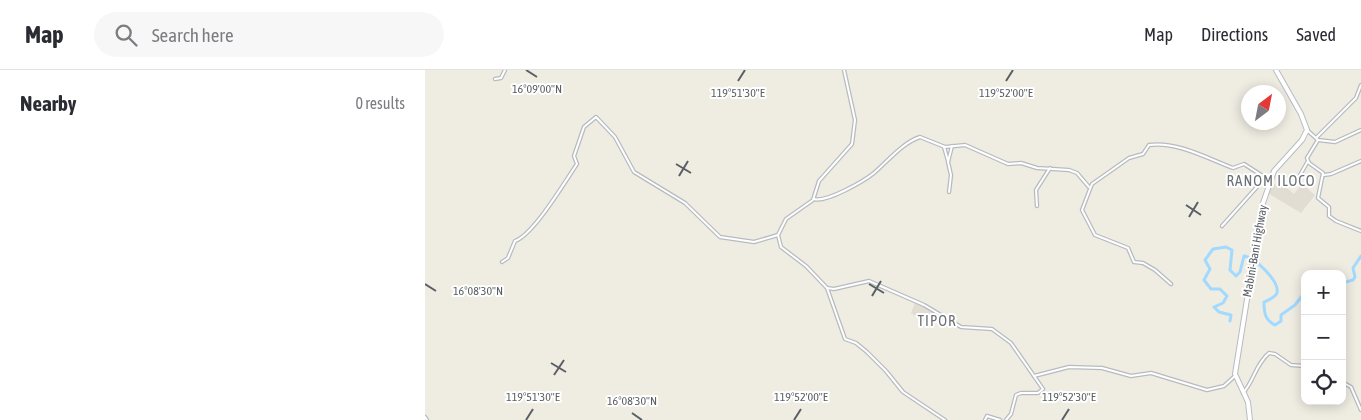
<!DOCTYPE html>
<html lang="en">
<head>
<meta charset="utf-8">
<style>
  body { margin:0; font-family:"Asap Condensed",sans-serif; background:#f7f7f7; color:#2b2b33 }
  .controls { position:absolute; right:15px; bottom:15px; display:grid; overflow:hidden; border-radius:10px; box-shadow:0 2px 12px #0003 }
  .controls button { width:45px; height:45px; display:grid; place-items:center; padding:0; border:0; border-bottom:1px solid #e1e1e2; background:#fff; color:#2b2b33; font:25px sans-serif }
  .compass { position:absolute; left:816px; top:15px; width:45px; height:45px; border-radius:50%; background:#fff; box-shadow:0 2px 12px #0003; rotate:32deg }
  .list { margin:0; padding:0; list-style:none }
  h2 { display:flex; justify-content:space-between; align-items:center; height:65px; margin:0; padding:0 20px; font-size:21px }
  h2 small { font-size:16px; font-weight:400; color:#7c7c81 }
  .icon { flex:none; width:28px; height:28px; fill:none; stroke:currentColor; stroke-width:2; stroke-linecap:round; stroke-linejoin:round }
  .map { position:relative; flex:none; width:936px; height:350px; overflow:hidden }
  header { display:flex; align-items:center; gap:30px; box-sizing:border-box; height:70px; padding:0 25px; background:#fff; border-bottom:1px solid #e1e1e2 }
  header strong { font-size:24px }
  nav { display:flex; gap:28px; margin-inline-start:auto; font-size:18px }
  .search { width:350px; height:45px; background:#f7f7f7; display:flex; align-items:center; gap:12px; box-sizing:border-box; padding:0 18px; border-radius:28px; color:#7c7c81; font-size:19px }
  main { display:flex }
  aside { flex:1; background:#fff }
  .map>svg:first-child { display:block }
</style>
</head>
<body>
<header>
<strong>Map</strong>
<div class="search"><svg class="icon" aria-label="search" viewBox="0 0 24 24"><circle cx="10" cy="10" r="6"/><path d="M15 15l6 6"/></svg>Search here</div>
<nav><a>Map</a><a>Directions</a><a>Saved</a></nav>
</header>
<main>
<aside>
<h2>Nearby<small>0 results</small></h2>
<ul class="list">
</ul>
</aside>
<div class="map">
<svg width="936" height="350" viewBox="0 0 936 350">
  <rect width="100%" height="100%" fill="#efece2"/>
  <!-- education -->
  <g fill="#e1ddd3">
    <path d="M 847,112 L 853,117 L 856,113 L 869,124 L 877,114 L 890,125 L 876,143 L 841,122 Z"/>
    <path d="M 490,233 L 499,236 L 511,244 L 503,254 L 486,243 Z"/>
  </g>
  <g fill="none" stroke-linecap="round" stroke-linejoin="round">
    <!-- river -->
    <g stroke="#a2daff" stroke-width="3">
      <path d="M 917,213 L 928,210 L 930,207 L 928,198 L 936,186"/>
      <path d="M 805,251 L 806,245 L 794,242 L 789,237 L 798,233 L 802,226 L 795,219 L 786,219 L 779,210 L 785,199 L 780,190 L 788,179 L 801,177 L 807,180 L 805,200 L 811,206 L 815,202 L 819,186 C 830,187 855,212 852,223 C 850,228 843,230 839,232 C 839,243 840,250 850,255 L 856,251 L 856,245 L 870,235 L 880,222"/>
    </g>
    <!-- minor casing -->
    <g stroke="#b7bbc0" stroke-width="4.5">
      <g id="minor">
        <path d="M 70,9 L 76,8 L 80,0"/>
        <path d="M 882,60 L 893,70 L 882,88 L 884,93 L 898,103 L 893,128 L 904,137 L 904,146 L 911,151 L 936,161"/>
        <path d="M 892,67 L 931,28 L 936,15"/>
        <path d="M 893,70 L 910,72 L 936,60"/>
        <path d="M 519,77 L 523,91"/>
        <path d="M 875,105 L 883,91"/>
        <path d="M 899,105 L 906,104 L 936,91"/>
        <path d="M 524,122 L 526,105 L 523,92 L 527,76"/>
        <path d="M 389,129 C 401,133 439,111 449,103 C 463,91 477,73 495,67 L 520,77 L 540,75 L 583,94 L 596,93 L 612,98 L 644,100 L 652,103 L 664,117"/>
        <path d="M 612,136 L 611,120 L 625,98"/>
        <path d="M 797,156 L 840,108"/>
        <path d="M 353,165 L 356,177 L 381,196 L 402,218 L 420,269 L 431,273 L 442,282 L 461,301 L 478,322 L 520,350"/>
        <path d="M 77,192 L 83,188 L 90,171 C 109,164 139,113 152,94 L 149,86 L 159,57 L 171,47 L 190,67 L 209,102 L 260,133 L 295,167 L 329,172 L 353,165 L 361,149 L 388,130 L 394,111 L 427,74 L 430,50 L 419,0"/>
        <path d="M 746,214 L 730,200 L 718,193 L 709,192 L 703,178 L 670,165 L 657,140 L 667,114 L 704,88 L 718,84 L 724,75 C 751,71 782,88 808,98 L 819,94 L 844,110"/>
        <path d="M 402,218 L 409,219 L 444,211 L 499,235 L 536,257 L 567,259 L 586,273 L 609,306 L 644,297 L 677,298 L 706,306 L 726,303 L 782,320 L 799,316 L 811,305"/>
        <path d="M 917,312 L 926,317 L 936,340"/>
        <path d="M 818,323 C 829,311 830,295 844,283 L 850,284 L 866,295 L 880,296"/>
        <path d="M 0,347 L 2,350"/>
        <path d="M 560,350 L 562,346 L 575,350"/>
        <path d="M 581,350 L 586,344 L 591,325 L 596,323 L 613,323 L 618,319 L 609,306"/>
      </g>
    </g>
    <!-- secondary casing -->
    <g stroke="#b8bcc2" stroke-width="6">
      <path id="secondary" d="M 825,350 L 823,332 L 810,304 L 837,136 L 849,101 L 877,70 L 882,60 L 876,44 L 851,0"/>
    </g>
    <!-- minor -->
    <use href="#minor" stroke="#fff" stroke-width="2"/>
    <!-- secondary -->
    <use href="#secondary" stroke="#fff" stroke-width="4"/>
  </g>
  <!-- ticks -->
  <path fill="none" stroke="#5a5f65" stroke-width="2" d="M 101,0 L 112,7M 313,11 L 320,0M 581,11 L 588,0M 251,94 L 266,103M 254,106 L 263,91M 761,135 L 776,145M 764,147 L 773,132M 0,214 L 11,221M 444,214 L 459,223M 447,226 L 456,211M 126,293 L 141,302M 129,305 L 139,290M 207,343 L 217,350M 101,350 L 108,339M 369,350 L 376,339M 637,350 L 644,339"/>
  <g text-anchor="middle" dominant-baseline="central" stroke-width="4" stroke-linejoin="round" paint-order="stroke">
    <!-- street labels -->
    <g font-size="12" fill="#5a5f65" stroke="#fff">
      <text transform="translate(830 181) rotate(-80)">Mabini-Bani Highway</text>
    </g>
    <!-- quarter labels -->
    <g font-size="15" letter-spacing="1" fill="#6b7177" stroke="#fff">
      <text x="846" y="110">RANOM ILOCO</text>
      <text x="512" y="250">TIPOR</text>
    </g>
  </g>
  <g font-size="12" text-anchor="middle" fill="#5a5f65" stroke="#fff" stroke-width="4" stroke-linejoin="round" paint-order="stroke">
    <text x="112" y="23">16°09'00"N</text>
    <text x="313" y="27">119°51'30"E</text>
    <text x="581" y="27">119°52'00"E</text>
    <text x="53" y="225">16°08'30"N</text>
    <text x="108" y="331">119°51'30"E</text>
    <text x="376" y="331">119°52'00"E</text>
    <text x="644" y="331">119°52'30"E</text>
    <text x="207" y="335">16°08'30"N</text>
  </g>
</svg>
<div class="controls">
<button>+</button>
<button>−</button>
<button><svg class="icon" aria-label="locate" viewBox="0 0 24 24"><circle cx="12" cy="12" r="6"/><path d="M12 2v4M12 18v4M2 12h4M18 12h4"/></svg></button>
</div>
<svg class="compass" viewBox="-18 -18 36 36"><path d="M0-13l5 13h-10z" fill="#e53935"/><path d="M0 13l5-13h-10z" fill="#7c7c81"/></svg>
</div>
</main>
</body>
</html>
